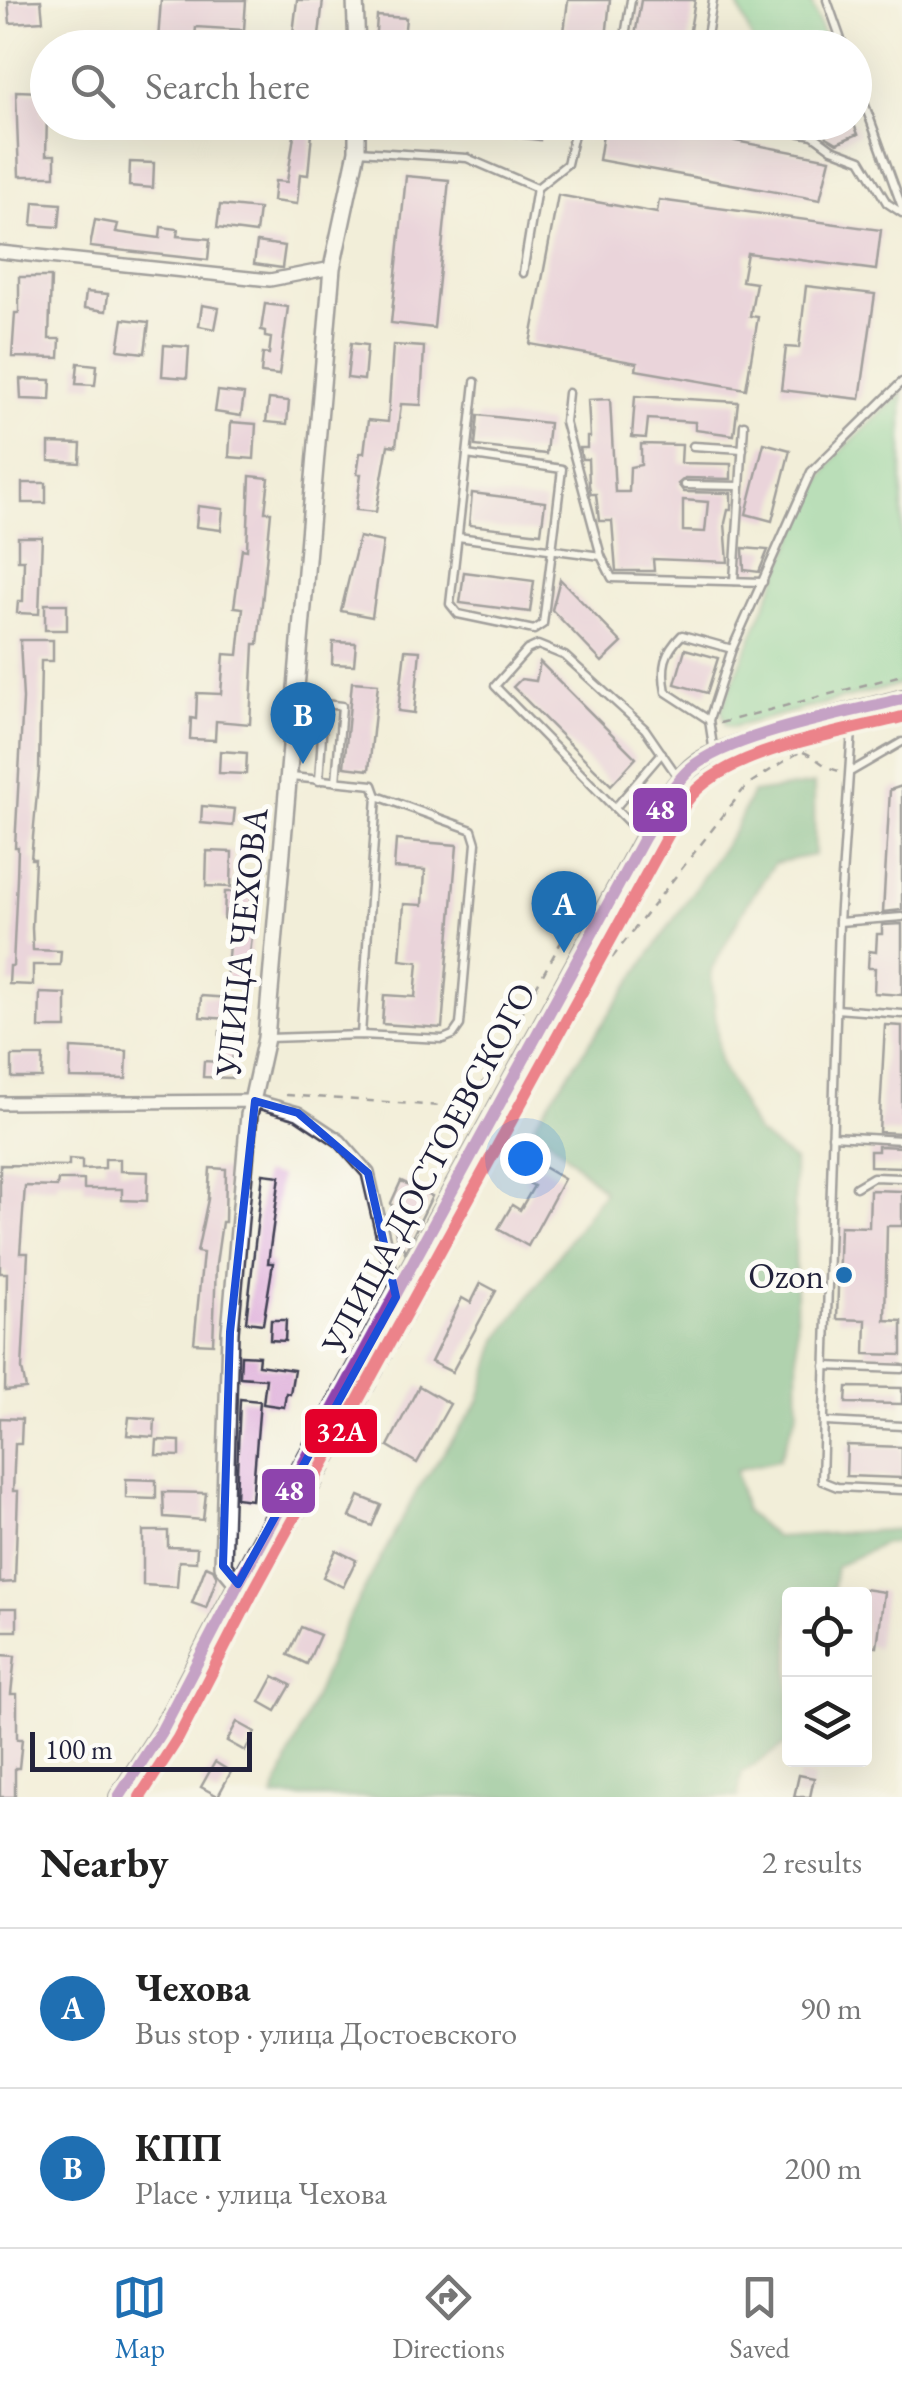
<!DOCTYPE html>
<html lang="en">
<head>
<meta charset="utf-8">
<style>
  body { margin:0; font-family:"EB Garamond",serif; background:#f6f6f6; color:#222 }
  .controls { position:absolute; right:30px; bottom:30px; display:grid; overflow:hidden; border-radius:10px; box-shadow:0 10px 40px #0002 }
  .controls button { width:90px; height:90px; display:grid; place-items:center; padding:0; border:0; border-bottom:2px solid #e0e0e0; background:#fff; color:#222; font:50px sans-serif }
  .scale { position:absolute; left:30px; bottom:25px; width:222px; box-sizing:border-box; padding-left:10px; border:5px solid #22223b; border-top:0; font-size:28px; line-height:35px; white-space:nowrap; color:#22223b; -webkit-text-stroke:8px #fdfcf7; paint-order:stroke }
  .you { position:absolute; left:525px; top:1158px; width:35px; height:35px; margin:-25px; border:8px solid #fff; border-radius:50%; background:#1a73e8; box-shadow:0 0 0 15px #1a73e833 }
  .badge { display:grid; place-items:center; width:65px; height:65px; border-radius:50%; background:#1f6fb2; color:#fff; font-size:32px; font-weight:700 }
  .pin { position:absolute; translate:-50% -82px; filter:drop-shadow(0 2px 5px #0008) }
  .pin::after { content:''; position:absolute; top:52px; width:35px; height:30px; background:inherit; clip-path:polygon(0 0,100% 0,50% 100%) }
  .list { margin:0; padding:0; list-style:none }
  h2 { display:flex; justify-content:space-between; align-items:center; height:130px; margin:0; padding:0 40px; font-size:42px }
  h2 small { font-size:32px; font-weight:400; color:#767676 }
  .list li { display:grid; grid-template-columns:65px 1fr auto; gap:30px; align-items:center; box-sizing:border-box; height:160px; padding:0 40px; border-top:2px solid #e0e0e0 }
  .list b { display:block; font-size:38px; white-space:nowrap }
  .list p { margin:0; font-size:32px; white-space:nowrap; color:#767676 }
  .list em { font-size:32px; font-style:normal; color:#767676 }
  .icon { flex:none; width:55px; height:55px; fill:none; stroke:currentColor; stroke-width:2; stroke-linecap:round; stroke-linejoin:round }
  .map { position:relative; flex:none; width:902px; height:1797px; overflow:hidden }
  .search { position:absolute; background:#fff; box-shadow:0 10px 40px #0002; left:30px; right:30px; top:30px; height:110px; display:flex; align-items:center; gap:25px; box-sizing:border-box; padding:0 35px; border-radius:55px; color:#767676; font-size:38px }
  .sheet { height:450px; background:#fff }
  nav { display:flex; justify-content:space-around; align-items:center; box-sizing:border-box; height:140px; border-top:2px solid #e0e0e0; background:#fff; font-size:28px; color:#767676 }
  nav a { display:grid; justify-items:center; gap:5px }
  nav .on { color:#1f6fb2 }
  .map>svg:first-child { display:block }
</style>
</head>
<body>
<div class="map">
<svg width="902" height="1797" viewBox="0 0 902 1797">
  <rect width="100%" height="100%" fill="#fdfcf7"/>
  <filter id="ink" filterUnits="userSpaceOnUse"><feTurbulence type="fractalNoise" baseFrequency=".01" numOctaves="2"/><feDisplacementMap in="SourceGraphic" scale="20" xChannelSelector="R" yChannelSelector="G"/><feConvolveMatrix kernelMatrix="1 2 1 2 8 2 1 2 1" color-interpolation-filters="sRGB"/></filter>
  <filter id="wash" filterUnits="userSpaceOnUse"><feTurbulence type="fractalNoise" baseFrequency=".0048" numOctaves="4" result="noise"/><feDisplacementMap in="SourceGraphic" scale="40" xChannelSelector="R" yChannelSelector="G"/><feGaussianBlur stdDeviation="2.25" result="paint"/><feColorMatrix in="noise" values="0 0 0 0 0 0 0 0 0 0 0 0 0 0 0 0 0 1.4 0 .05"/><feComposite in="paint" operator="in"/></filter>
  <g filter="url(#wash)">
    <rect width="100%" height="100%" fill="#f2eed9"/>
    <!-- green -->
    <g fill="#75cb90" stroke="#4c7666" stroke-width="2.5">
      <path d="M 736,0 L 810,0 L 828,47 L 755,47 Z"/>
      <path d="M 902,393 L 902,684 L 733,727 L 726,725 L 721,710 L 813,492 L 837,455 Z"/>
    </g>
    <!-- forest -->
    <path fill="#60af7a" stroke="#41685a" stroke-width="2.5" d="M 814,784 L 815,855 L 775,863 L 748,902 L 711,971 L 720,1062 L 756,1132 L 794,1161 L 798,1411 L 779,1460 L 736,1470 L 745,1511 L 775,1537 L 902,1529 L 902,1542 L 883,1544 L 836,1567 L 832,1594 L 790,1594 L 789,1742 L 742,1773 L 738,1797 L 273,1797 L 341,1632 L 418,1489 L 479,1402 L 497,1341 L 604,1191 L 534,1124 L 734,831 L 752,793 Z"/>
    <g id="blocks">
      <!-- building -->
      <g fill="#e0b3dc" fill-rule="evenodd">
        <path d="M 41,0 L 43,21 L 10,23 L 8,1 Z"/>
        <path d="M 161,0 L 246,0 L 244,30 L 196,27 L 195,37 L 175,41 L 158,40 Z"/>
        <path d="M 297,0 L 323,0 L 318,45 L 292,42 Z"/>
        <path d="M 568,0 L 610,0 L 605,48 L 562,48 Z"/>
        <path d="M 641,0 L 695,0 L 687,48 L 633,48 Z"/>
        <path d="M 377,16 L 406,18 L 403,48 L 375,46 Z"/>
        <path d="M 16,91 L 42,92 L 42,116 L 47,116 L 46,155 L 55,155 L 55,176 L 19,176 Z"/>
        <path d="M 296,122 L 313,122 L 308,175 L 300,174 L 297,204 L 273,201 L 275,181 L 287,182 Z"/>
        <path d="M 494,122 L 542,122 L 540,140 L 492,134 Z"/>
        <path d="M 605,122 L 672,129 L 830,159 L 820,200 L 599,160 Z"/>
        <path d="M 821,122 L 853,122 L 858,134 L 837,143 L 827,137 Z"/>
        <path d="M 130,162 L 154,163 L 153,188 L 129,186 Z"/>
        <path d="M 406,176 L 449,180 L 434,328 L 391,323 Z"/>
        <path d="M 558,195 L 657,213 L 659,200 L 881,230 L 876,270 L 747,253 L 742,281 L 756,283 L 750,316 L 758,317 L 746,389 L 636,370 L 637,363 L 530,344 Z"/>
        <path d="M 34,202 L 61,204 L 59,227 L 32,225 Z"/>
        <path d="M 220,205 L 259,209 L 256,233 L 217,228 Z"/>
        <path d="M 95,220 L 118,224 L 116,232 L 160,238 L 161,227 L 178,229 L 177,236 L 210,239 L 208,260 L 90,247 Z"/>
        <path d="M 257,242 L 285,246 L 282,268 L 254,264 Z"/>
        <path d="M 19,277 L 51,277 L 49,339 L 60,339 L 59,358 L 12,357 L 15,313 L 19,313 Z"/>
        <path d="M 806,286 L 875,294 L 860,399 L 781,390 L 786,347 L 799,348 Z"/>
        <path d="M 86,292 L 108,294 L 106,311 L 84,308 Z"/>
        <path d="M 265,304 L 288,307 L 279,375 L 261,373 L 263,353 L 269,354 L 271,338 L 265,337 L 265,331 L 261,330 Z"/>
        <path d="M 202,305 L 219,308 L 215,329 L 199,326 Z"/>
        <path d="M 123,319 L 149,322 L 145,353 L 118,350 Z"/>
        <path d="M 351,343 L 367,345 L 364,380 L 347,378 Z"/>
        <path d="M 164,345 L 189,347 L 187,378 L 162,376 Z"/>
        <path d="M 393,345 L 424,347 L 421,405 L 401,404 L 396,446 L 388,445 L 376,512 L 356,510 L 361,474 L 357,474 L 360,453 L 364,453 L 368,420 L 388,422 Z"/>
        <path d="M 78,363 L 97,365 L 95,385 L 76,384 Z"/>
        <path d="M 20,379 L 51,380 L 50,400 L 21,399 Z"/>
        <path d="M 218,391 L 244,394 L 241,416 L 215,412 Z"/>
        <path d="M 635,396 L 738,402 L 734,435 L 695,430 L 695,422 L 648,419 L 646,438 L 632,437 Z"/>
        <path d="M 269,399 L 289,401 L 287,424 L 266,422 Z"/>
        <path d="M 610,399 L 615,492 L 629,492 L 630,467 L 641,465 L 641,444 L 682,445 L 681,463 L 731,464 L 731,479 L 685,478 L 678,484 L 684,492 L 731,493 L 731,510 L 728,510 L 725,523 L 728,562 L 653,559 L 654,571 L 616,571 L 612,521 L 599,521 L 596,494 L 591,494 L 589,485 L 588,459 L 582,459 L 579,448 L 587,448 L 587,437 L 590,437 L 588,400 ZM 683,500 L 708,502 L 705,532 L 683,531 Z"/>
        <path d="M 478,415 L 549,423 L 546,454 L 475,446 Z"/>
        <path d="M 231,422 L 256,424 L 254,459 L 229,457 Z"/>
        <path d="M 49,443 L 81,444 L 80,463 L 49,461 Z"/>
        <path d="M 764,443 L 790,450 L 772,521 L 746,514 Z"/>
        <path d="M 250,476 L 269,478 L 265,512 L 271,512 L 258,644 L 254,644 L 250,724 L 216,721 L 215,740 L 190,739 L 191,718 L 196,719 L 197,693 L 221,694 L 224,654 L 238,655 L 243,608 L 234,607 L 242,549 L 247,550 Z"/>
        <rect x="22" y="483" width="24" height="20"/>
        <path d="M 472,493 L 545,502 L 541,533 L 469,525 Z"/>
        <path d="M 198,506 L 223,509 L 221,530 L 196,527 Z"/>
        <path d="M 18,537 L 42,537 L 39,614 L 17,613 L 18,601 L 23,601 L 24,560 L 18,560 Z"/>
        <path d="M 359,537 L 383,542 L 372,617 L 341,611 Z"/>
        <path d="M 743,548 L 768,550 L 759,572 L 744,570 Z"/>
        <path d="M 464,572 L 534,581 L 530,612 L 460,603 Z"/>
        <path d="M 560,579 L 622,643 L 602,662 L 552,610 Z"/>
        <rect x="45" y="604" width="22" height="26"/>
        <path d="M 20,640 L 53,640 L 53,661 L 41,661 L 39,771 L 31,859 L 35,859 L 32,928 L 33,950 L 61,951 L 60,965 L 33,965 L 33,985 L 9,984 L 10,966 L 13,966 L 17,878 L 18,847 L 15,847 L 23,699 Z"/>
        <path d="M 333,642 L 356,643 L 354,665 L 332,664 Z"/>
        <path d="M 685,649 L 718,658 L 707,693 L 675,684 Z"/>
        <path d="M 405,650 L 420,651 L 414,713 L 398,711 Z"/>
        <path d="M 540,662 L 636,758 L 611,785 L 513,687 L 521,679 L 536,681 Z"/>
        <path d="M 352,682 L 378,684 L 369,770 L 344,767 Z"/>
        <path d="M 220,751 L 247,753 L 246,774 L 219,773 Z"/>
        <path d="M 902,786 L 902,910 L 883,912 L 890,790 Z"/>
        <path d="M 202,806 L 235,809 L 233,826 L 201,823 Z"/>
        <path d="M 396,840 L 457,845 L 442,1028 L 382,1024 L 384,995 L 415,997 L 418,962 L 400,960 L 404,904 L 423,905 L 425,870 L 394,868 Z"/>
        <path d="M 207,851 L 232,852 L 231,887 L 206,886 Z"/>
        <path d="M 225,892 L 251,892 L 250,925 L 253,926 L 247,984 L 226,982 L 231,919 L 224,919 Z"/>
        <path d="M 902,924 L 902,995 L 874,993 L 875,968 L 868,968 L 869,951 L 876,952 L 877,934 L 882,934 L 882,925 Z"/>
        <path d="M 40,993 L 66,994 L 66,1028 L 39,1028 Z"/>
        <path d="M 201,996 L 230,998 L 229,1019 L 200,1017 Z"/>
        <path d="M 885,1025 L 902,1026 L 902,1133 L 879,1132 Z"/>
        <path d="M 220,1031 L 238,1032 L 237,1047 L 233,1047 L 232,1078 L 203,1077 L 204,1061 L 218,1062 Z"/>
        <path d="M 71,1048 L 127,1051 L 126,1079 L 70,1078 Z"/>
        <path d="M 12,1056 L 43,1056 L 42,1078 L 12,1078 Z"/>
        <path d="M 878,1146 L 902,1147 L 902,1167 L 870,1166 L 870,1151 L 878,1151 Z"/>
        <path d="M 69,1159 L 82,1160 L 82,1169 L 105,1168 L 105,1159 L 120,1159 L 120,1171 L 148,1172 L 147,1201 L 122,1200 L 122,1189 L 84,1189 L 84,1180 L 58,1180 L 57,1187 L 25,1186 L 20,1253 L 28,1253 L 22,1369 L 26,1389 L 5,1391 L 7,1273 L 0,1273 L 0,1165 L 69,1166 Z"/>
        <path d="M 535,1162 L 564,1179 L 528,1246 L 498,1229 L 512,1205 L 520,1210 L 534,1186 L 525,1181 Z"/>
        <path d="M 210,1168 L 226,1169 L 225,1222 L 222,1222 L 216,1264 L 213,1344 L 194,1343 L 203,1253 L 197,1252 L 208,1199 Z"/>
        <path d="M 263,1174 L 280,1176 L 268,1263 L 273,1263 L 263,1324 L 246,1322 Z"/>
        <path d="M 401,1181 L 432,1196 L 405,1252 L 403,1247 L 398,1246 L 395,1229 L 399,1230 L 391,1203 Z"/>
        <path d="M 870,1190 L 902,1191 L 902,1226 L 887,1226 L 885,1320 L 902,1321 L 902,1355 L 865,1354 L 866,1320 L 837,1319 L 840,1226 L 869,1227 Z"/>
        <path d="M 481,1283 L 496,1291 L 452,1372 L 431,1362 L 462,1298 L 471,1303 Z"/>
        <path d="M 271,1320 L 286,1320 L 285,1341 L 270,1340 Z"/>
        <path d="M 241,1355 L 259,1356 L 258,1365 L 294,1370 L 290,1394 L 286,1393 L 284,1407 L 263,1404 L 266,1379 L 240,1377 Z"/>
        <path d="M 419,1386 L 450,1404 L 417,1463 L 388,1446 Z"/>
        <path d="M 847,1387 L 902,1388 L 902,1404 L 846,1403 Z"/>
        <path d="M 240,1399 L 260,1401 L 252,1500 L 236,1498 Z"/>
        <path d="M 129,1417 L 155,1419 L 154,1437 L 127,1435 Z"/>
        <path d="M 0,1418 L 22,1419 L 21,1444 L 15,1444 L 13,1491 L 18,1491 L 15,1582 L 0,1583 Z"/>
        <path d="M 157,1440 L 180,1441 L 180,1456 L 156,1455 Z"/>
        <path d="M 847,1445 L 902,1447 L 902,1478 L 846,1476 Z"/>
        <path d="M 126,1479 L 156,1480 L 156,1499 L 126,1498 Z"/>
        <path d="M 163,1492 L 206,1493 L 203,1520 L 164,1517 Z"/>
        <path d="M 359,1496 L 381,1505 L 372,1526 L 350,1517 Z"/>
        <path d="M 143,1531 L 168,1531 L 168,1547 L 197,1548 L 196,1562 L 179,1561 L 177,1587 L 143,1585 Z"/>
        <path d="M 336,1550 L 356,1560 L 343,1587 L 323,1577 Z"/>
        <path d="M 206,1566 L 213,1569 L 217,1577 L 206,1608 L 192,1603 Z"/>
        <path d="M 864,1589 L 884,1592 L 877,1647 L 864,1645 Z"/>
        <rect x="0" y="1608" width="17" height="23"/>
        <path d="M 301,1627 L 320,1635 L 307,1664 L 288,1655 Z"/>
        <path d="M 0,1655 L 15,1656 L 11,1694 L 17,1694 L 17,1739 L 22,1739 L 19,1768 L 15,1768 L 15,1797 L 0,1797 Z"/>
        <path d="M 274,1676 L 291,1685 L 276,1711 L 260,1702 Z"/>
        <path d="M 237,1722 L 255,1732 L 245,1751 L 227,1741 Z"/>
        <path d="M 215,1762 L 231,1772 L 218,1796 L 201,1787 Z"/>
        <path d="M 799,1775 L 814,1778 L 810,1797 L 794,1797 Z"/>
      </g>
    </g>
  </g>
  <g filter="url(#ink)">
    <use href="#blocks" fill-opacity="0" stroke="#414153" stroke-width="2.5"/>
    <g fill="none" stroke-linecap="round" stroke-linejoin="round">
      <!-- service casing -->
      <g stroke="#414153" stroke-width="11">
        <g id="service">
          <path d="M 827,0 L 844,48"/>
          <path d="M 623,48 L 631,0"/>
          <path d="M 705,48 L 713,0"/>
          <path d="M 854,75 L 902,207"/>
          <path d="M 739,122 L 813,135 L 832,149 L 861,160 L 887,203 L 902,213"/>
          <path d="M 358,151 L 467,158 L 537,188"/>
          <path d="M 523,273 L 537,188 L 567,164 L 577,122"/>
          <path d="M 568,393 L 565,422 L 601,556"/>
          <path d="M 693,446 L 743,449"/>
          <path d="M 467,455 L 562,469 L 543,624 L 534,630 L 458,614 L 450,604 Z"/>
          <path d="M 467,455 L 475,382"/>
          <path d="M 685,485 L 740,486"/>
          <path d="M 458,537 L 601,556 L 612,578 L 763,582"/>
          <path d="M 734,581 L 744,425"/>
          <path d="M 853,715 L 839,922 L 822,1481 L 837,1487 L 902,1490"/>
          <path d="M 709,720 L 666,692 C 661,666 664,653 682,635 L 732,649"/>
          <path d="M 714,753 L 709,720 L 732,649 L 811,472 L 902,382"/>
          <path d="M 852,771 L 902,742"/>
          <path d="M 291,777 L 373,785 L 377,796 L 361,1035"/>
          <path d="M 319,781 L 324,704 L 342,706 L 336,782"/>
          <path d="M 615,808 L 662,753"/>
          <path d="M 643,837 L 495,686 L 527,650 L 538,645 L 565,656 L 645,729 L 678,777"/>
          <path d="M 839,922 L 902,917"/>
          <path d="M 836,1009 L 902,1014"/>
          <path d="M 268,1038 L 361,1035 L 443,1039 L 453,1035 L 460,1025 L 476,843 L 472,830 L 377,796"/>
          <path d="M 832,1136 L 902,1140"/>
          <path d="M 856,1187 L 873,1177 L 902,1178"/>
          <path d="M 825,1366 L 902,1369"/>
          <path d="M 826,1422 L 902,1426"/>
        </g>
      </g>
      <!-- minor casing -->
      <g stroke="#414153" stroke-width="16">
        <g id="minor">
          <path d="M 0,252 L 270,280 L 332,268"/>
          <path d="M 0,1103 L 255,1101 L 298,1113 L 340,1141 L 368,1173 L 396,1293"/>
        </g>
      </g>
      <!-- tertiary casing -->
      <g stroke="#414153" stroke-width="20">
        <g id="tertiary">
          <path d="M 355,0 L 357,48"/>
          <path d="M 238,1584 L 223,1566 L 230,1332 L 249,1115 L 266,1038 L 332,268 L 357,151 L 357,122"/>
        </g>
      </g>
      <!-- secondary casing -->
      <g stroke="#414153" stroke-width="22">
        <path id="secondary" d="M 119,1797 L 162,1730 L 238,1584 L 644,838 C 658,815 671,787 691,768 C 719,741 859,711 902,699"/>
      </g>
      <!-- path -->
      <g stroke="#414153" stroke-width="2.5" stroke-dasharray="8 8" stroke-linecap="butt">
        <path d="M 720,723 L 902,675"/>
        <path d="M 803,752 C 817,757 824,768 839,771"/>
        <path d="M 579,1010 L 573,1005 L 595,968 L 600,971"/>
        <path d="M 286,1095 L 469,1108 L 576,915"/>
        <path d="M 146,1797 L 326,1478 L 601,972 L 747,785 L 796,754 L 827,740 L 839,740"/>
      </g>
      <!-- service -->
      <use href="#service" stroke="#fff" stroke-width="6"/>
      <!-- minor -->
      <use href="#minor" stroke="#fff" stroke-width="11"/>
      <!-- tertiary -->
      <use href="#tertiary" stroke="#fff" stroke-width="15"/>
      <!-- secondary -->
      <use href="#secondary" stroke="#fff" stroke-width="18"/>
      <!-- bus-1 casing -->
      <g stroke="#fdfcf7" stroke-width="20">
        <path id="bus-1" d="M 119,1797 L 162,1730 L 238,1584 L 644,838 C 658,815 670,786 691,768 C 731,734 848,713 902,699"/>
      </g>
      <!-- bus-2 casing -->
      <g stroke="#fdfcf7" stroke-width="20">
        <path id="bus-2" d="M 140,1797 L 178,1738 L 253,1592 L 686,802 C 722,750 841,733 902,717"/>
      </g>
      <!-- bus-1 -->
      <use href="#bus-1" stroke="#8e44ad" stroke-width="12"/>
      <!-- bus-2 -->
      <use href="#bus-2" stroke="#e4002b" stroke-width="12"/>
    </g>
  </g>
  <!-- marked area -->
  <path d="M0 0H902V1797H0ZM 255,1101 L 298,1113 L 368,1173 L 396,1297 L 238,1584 L 223,1566 L 230,1332 Z" fill="#f2eed9" fill-opacity=".55" fill-rule="evenodd"/>
  <path fill="none" stroke="#1d4ed8" stroke-width="8" stroke-linejoin="round" d="M 255,1101 L 298,1113 L 368,1173 L 396,1297 L 238,1584 L 223,1566 L 230,1332 Z"/>
  <!-- markers -->
  <circle fill="#1f6fb2" stroke="#fdfcf7" stroke-width="4" cx="844" cy="1275" r="10"/>
  <g text-anchor="middle" dominant-baseline="central" stroke-width="10" stroke-linejoin="round" paint-order="stroke">
    <!-- street labels -->
    <g font-size="35" fill="#22223b" stroke="#fdfcf7">
      <text transform="translate(241 942) rotate(-84)">УЛИЦА ЧЕХОВА</text>
      <text transform="translate(428 1168) rotate(-62)">УЛИЦА ДОСТОЕВСКОГО</text>
    </g>
    <!-- poi labels -->
    <g font-size="35" fill="#22223b" stroke="#fdfcf7" text-anchor="end">
      <text x="824" y="1275">Ozon</text>
    </g>
  </g>
  <g stroke="#fdfcf7" stroke-width="4">
    <rect x="631" y="786" width="58" height="48" rx="10" fill="#8e44ad"/>
    <rect x="303" y="1407" width="76" height="48" rx="10" fill="#e4002b"/>
    <rect x="260" y="1467" width="57" height="48" rx="10" fill="#8e44ad"/>
  </g>
  <g font-size="28" text-anchor="middle" font-weight="bold" fill="#fff">
    <text x="660" y="819">48</text>
    <text x="341" y="1441">32A</text>
    <text x="289" y="1500">48</text>
  </g>
</svg>
<div class="controls">
<button><svg class="icon" aria-label="locate" viewBox="0 0 24 24"><circle cx="12" cy="12" r="6"/><path d="M12 2v4M12 18v4M2 12h4M18 12h4"/></svg></button>
<button><svg class="icon" aria-label="layers" viewBox="0 0 24 24"><path d="M12 4l9 5-9 5-9-5zM3 14l9 5 9-5"/></svg></button>
</div>
<div class="scale">100 m</div>
<div class="you"></div>
<div class="pin badge" style="left:564px;top:953px">A</div>
<div class="pin badge" style="left:303px;top:764px">B</div>
<div class="search"><svg class="icon" aria-label="search" viewBox="0 0 24 24"><circle cx="10" cy="10" r="6"/><path d="M15 15l6 6"/></svg>Search here</div>
</div>
<section class="sheet">
<h2>Nearby<small>2 results</small></h2>
<ul class="list">
<li><span class="badge">A</span><div><b>Чехова</b><p>Bus stop · улица Достоевского</p></div><em>90 m</em></li>
<li><span class="badge">B</span><div><b>КПП</b><p>Place · улица Чехова</p></div><em>200 m</em></li>
</ul>
</section>
<nav>
<a class="on"><svg class="icon" aria-label="map" viewBox="0 0 24 24"><path d="M3 6l6-2 6 2 6-2v14l-6 2-6-2-6 2zM9 4v14M15 6v14"/></svg>Map</a>
<a><svg class="icon" aria-label="directions" viewBox="0 0 24 24"><path d="M12 3l9 9-9 9-9-9zM9 14v-3h6M13 9l2 2-2 2"/></svg>Directions</a>
<a><svg class="icon" aria-label="saved" viewBox="0 0 24 24"><path d="M7 4h10v16l-5-4-5 4z"/></svg>Saved</a>
</nav>
</body>
</html>
